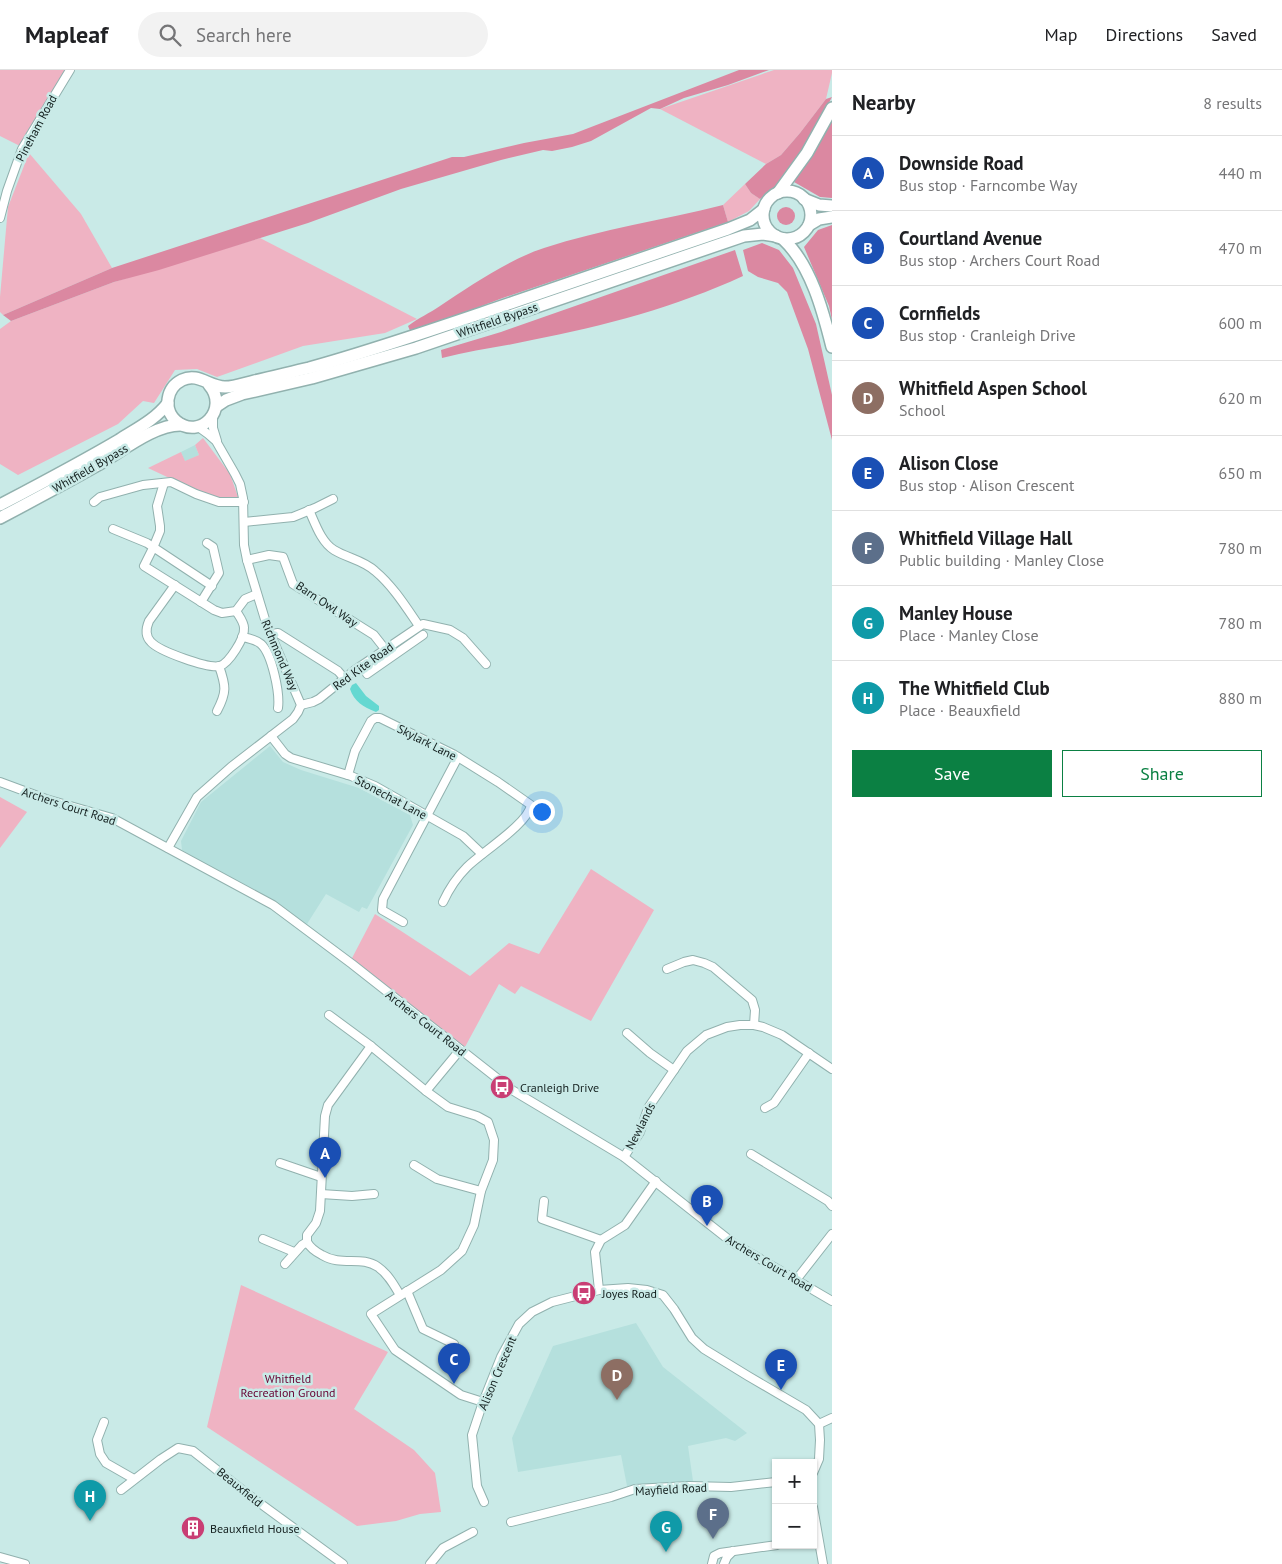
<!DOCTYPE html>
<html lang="en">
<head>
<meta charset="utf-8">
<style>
  body { margin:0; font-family:"PT Sans",sans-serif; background:#f2f2f2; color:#202124 }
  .controls { position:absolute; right:15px; bottom:15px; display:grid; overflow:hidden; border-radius:0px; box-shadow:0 1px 4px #0004 }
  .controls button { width:45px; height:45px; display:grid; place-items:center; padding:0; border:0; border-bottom:1px solid #e0e0e0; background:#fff; color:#202124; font:25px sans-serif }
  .you { position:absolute; left:541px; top:741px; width:18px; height:18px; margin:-12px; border:4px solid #fff; border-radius:50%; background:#1a73e8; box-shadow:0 0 0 8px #1a73e833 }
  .badge { display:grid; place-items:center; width:32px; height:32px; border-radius:50%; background:#0b8043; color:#fff; font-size:16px; font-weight:700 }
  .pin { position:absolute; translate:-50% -41px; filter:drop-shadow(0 1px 2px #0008) }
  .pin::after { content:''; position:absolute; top:26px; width:18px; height:15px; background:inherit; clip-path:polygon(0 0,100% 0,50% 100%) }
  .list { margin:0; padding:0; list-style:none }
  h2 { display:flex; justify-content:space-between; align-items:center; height:65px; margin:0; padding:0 20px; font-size:21px }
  h2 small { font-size:16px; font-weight:400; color:#757577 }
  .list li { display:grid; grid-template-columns:32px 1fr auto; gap:15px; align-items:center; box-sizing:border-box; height:75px; padding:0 20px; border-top:1px solid #e0e0e0 }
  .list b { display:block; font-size:19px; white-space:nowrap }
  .list p { margin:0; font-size:16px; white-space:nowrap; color:#757577 }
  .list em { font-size:16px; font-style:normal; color:#757577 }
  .actions { display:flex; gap:10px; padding:15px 20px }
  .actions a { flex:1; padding:11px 0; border:1px solid #0b8043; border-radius:0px; text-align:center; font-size:18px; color:#0b8043 }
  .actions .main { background:#0b8043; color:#fff }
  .icon { flex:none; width:28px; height:28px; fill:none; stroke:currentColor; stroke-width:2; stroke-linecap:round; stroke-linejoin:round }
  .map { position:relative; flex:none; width:832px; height:1494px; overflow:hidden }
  header { display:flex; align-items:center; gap:30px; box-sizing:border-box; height:70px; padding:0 25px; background:#fff; border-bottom:1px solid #e0e0e0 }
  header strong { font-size:24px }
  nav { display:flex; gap:28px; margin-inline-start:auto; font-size:18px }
  .search { width:350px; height:45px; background:#f2f2f2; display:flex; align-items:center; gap:12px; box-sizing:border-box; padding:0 18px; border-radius:28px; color:#757577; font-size:19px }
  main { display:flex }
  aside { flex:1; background:#fff }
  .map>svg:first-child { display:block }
</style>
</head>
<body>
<header>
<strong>Mapleaf</strong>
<div class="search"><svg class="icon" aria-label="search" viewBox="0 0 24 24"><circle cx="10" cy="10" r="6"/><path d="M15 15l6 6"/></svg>Search here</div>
<nav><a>Map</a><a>Directions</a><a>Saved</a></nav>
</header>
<main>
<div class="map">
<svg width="832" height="1494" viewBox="0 0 832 1494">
  <rect width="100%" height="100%" fill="#c9eae7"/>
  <!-- built -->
  <g fill="#b5e0dd">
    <path d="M 195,375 L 199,385 L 185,392 L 181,382 Z"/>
    <path d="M 270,676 L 283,692 L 301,700 L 359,718 L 410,745 L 413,755 L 367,839 L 362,837 L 359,842 L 326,824 L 307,854 L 182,780 L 181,771 L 201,732 Z"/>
    <path d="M 636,1253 L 663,1297 L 747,1363 L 735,1371 L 726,1368 L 688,1376 L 693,1411 L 634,1415 L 627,1416 L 621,1385 L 518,1402 L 512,1368 L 553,1276 Z"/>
  </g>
  <!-- green -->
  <g fill="#efb3c3">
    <path d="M 0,0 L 66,0 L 20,76 L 0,66 Z"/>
    <path d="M 774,0 L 832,0 L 832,3 L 826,29 L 800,63 L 781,85 L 766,94 L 660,39 Z"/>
    <path d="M 29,83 L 81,144 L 112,198 L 3,245 L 0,242 L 0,227 L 8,137 Z"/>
    <path d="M 745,114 L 751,123 L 760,129 L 749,141 L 728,152 L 723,135 Z"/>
    <path d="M 260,168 L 417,249 L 385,263 L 303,276 L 217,307 L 197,299 L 175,300 L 154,333 L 143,331 L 118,354 L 18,405 L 0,394 L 0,259 L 11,251 L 114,212 Z"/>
    <path d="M 203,368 L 230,404 L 238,427 L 212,428 L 148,398 L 181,382 L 185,391 L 199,385 L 195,375 Z"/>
    <path d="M 0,727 L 27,742 L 0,778 Z"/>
    <path d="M 591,799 L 654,840 L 591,951 L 521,916 L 515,924 L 499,914 L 465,977 L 351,890 L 375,844 L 470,906 L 509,873 L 539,884 Z"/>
    <path d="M 241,1215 L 388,1282 L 354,1339 L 414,1380 L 435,1403 L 441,1442 L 420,1444 L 396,1451 L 357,1456 L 207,1357 Z"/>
  </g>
  <!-- forest -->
  <g fill="#db88a1">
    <path d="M 739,0 L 769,0 L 728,15 L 684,28 L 660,39 L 651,38 L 591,71 L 572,77 L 552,81 L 543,80 L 501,90 L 401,119 L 308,153 L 159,200 L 114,212 L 11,251 L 3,245 L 112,198 L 452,87 L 464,87 L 524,73 L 573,64 Z"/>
    <path d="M 832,27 C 819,51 808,78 791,99 C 783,111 771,120 760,129 L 751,123 L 745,114 L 766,94 L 781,85 L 800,63 L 826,29 Z"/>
    <path d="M 832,46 L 832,128 L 820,127 L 794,112 Z"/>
    <path d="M 723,135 L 728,152 L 500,229 L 411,263 L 408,256 C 418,248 430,243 440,236 C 470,216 510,189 544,178 C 602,159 663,150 723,135 Z"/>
    <circle cx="786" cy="146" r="9"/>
    <path d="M 832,155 L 832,250 L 829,236 L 804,177 L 818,160 Z"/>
    <path d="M 762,173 L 779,180 L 793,198 L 816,254 L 832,325 L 832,370 L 808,279 L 787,222 L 778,213 L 758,207 L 748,201 L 743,180 Z"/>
    <path d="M 735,180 L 743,206 C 676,237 604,256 532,270 C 502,277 472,280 442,288 L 441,280 L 501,262 Z"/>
  </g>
  <!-- water -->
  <path fill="#64d8d1" d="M 356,613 L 366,626 L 379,636 L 379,640 L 376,642 C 363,637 354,631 350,619 L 352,615 Z"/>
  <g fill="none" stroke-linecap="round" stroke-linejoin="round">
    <!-- minor casing -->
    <g stroke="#91b1ae" stroke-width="10">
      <g id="minor">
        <path d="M 0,148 L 7,121 L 22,79 L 70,0"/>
        <path d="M 213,346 L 213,358 L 217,371"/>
        <path d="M 164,413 L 157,436 L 160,456 L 160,461 L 153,478 L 144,496 L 214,540 L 222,543 L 236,541 L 245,529 L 257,524"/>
        <path d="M 94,432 L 100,427 L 143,415 L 171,412 L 196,424 L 219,432 L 244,432"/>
        <path d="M 309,440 C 315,453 321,472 334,480 C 347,488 363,490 375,501 C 393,516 406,537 419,556"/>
        <path d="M 244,452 L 293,447 L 315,438 L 333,429"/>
        <path d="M 113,459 L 147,473 L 212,516"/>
        <path d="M 247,490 L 269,485 L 283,487 L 293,514 L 374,565 L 385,579"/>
        <path d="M 175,515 L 149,551 C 146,558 145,566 151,572 C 159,581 208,599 220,596 C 229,593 245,568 244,558 C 244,552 239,546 236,541"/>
        <path d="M 201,532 L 219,503 L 213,477 L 207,473"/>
        <path d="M 271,564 L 278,563 L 338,601 L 344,608"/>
        <path d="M 242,567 C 248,568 256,570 261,574 C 272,584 280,623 278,638"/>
        <path d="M 367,604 L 423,565"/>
        <path d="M 301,635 L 313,632 L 319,629 L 355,600 L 423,554 L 450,560 L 463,568 L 486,594"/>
        <path d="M 217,641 C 227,622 226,616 219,596"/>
        <path d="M 271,666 L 285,684 L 291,688 L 351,706 L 375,716 L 463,766 L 482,784"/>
        <path d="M 348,705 L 355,681 L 371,651 L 375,648 L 380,648 L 453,684 L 498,712 L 531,735 C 528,754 482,782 467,797 C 457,807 449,819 443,832"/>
        <path d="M 0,712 L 46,729 L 112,748 L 273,835 L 352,894 L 512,1020 L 624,1087 L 733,1173 L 832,1231"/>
        <path d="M 168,778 L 197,727 L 231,697 L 293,649 L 298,642 L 301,635 L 267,556 L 247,490 L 244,475 L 243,428 L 240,414 L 235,404 L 216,371 L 208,364 L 197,356"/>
        <path d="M 403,852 L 382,840 L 383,829 L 458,687"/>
        <path d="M 667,899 L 684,892 L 693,890 L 704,893 L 713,897 L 752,930 L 755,940 L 754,955"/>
        <path d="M 329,945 L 371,976 L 426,1021 L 448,1037 L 477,1046 L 488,1052 L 494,1070 L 493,1090 L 481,1121 L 474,1155 L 462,1181 L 441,1200 L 371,1244 L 395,1280 L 461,1325 L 483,1332"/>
        <path d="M 627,963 L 650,983 L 674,1000"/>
        <path d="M 426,1021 L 460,980"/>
        <path d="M 765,1038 L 774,1033 L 809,983"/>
        <path d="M 751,1084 L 828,1131 L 832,1136"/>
        <path d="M 624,1087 L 640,1062 L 648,1038 L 687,981 L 706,965 L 727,957 L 740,955 L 754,955 L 763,957 L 782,965 L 832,999"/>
        <path d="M 280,1093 L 321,1107"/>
        <path d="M 414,1095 L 437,1109 L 481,1121"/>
        <path d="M 321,1124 L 352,1126 L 374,1124"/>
        <path d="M 544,1131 L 542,1149 L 601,1170"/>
        <path d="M 263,1169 L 294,1182"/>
        <path d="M 307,1172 L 307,1165 L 316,1153 L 320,1141 L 325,1046 L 328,1035 L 371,976"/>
        <path d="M 307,1172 C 311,1179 316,1182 322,1185 C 342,1197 361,1185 378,1197 C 388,1204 394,1215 400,1225"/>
        <path d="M 285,1194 L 302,1175 L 307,1172"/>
        <path d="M 796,1210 L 832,1164"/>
        <path d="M 599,1220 L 595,1182 L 601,1170 L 625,1155 L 656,1111"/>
        <path d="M 407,1221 L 423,1259 L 454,1274"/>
        <path d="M 104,1352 L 97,1370 L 100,1384 L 106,1393 L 134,1409"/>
        <path d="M 819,1354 L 832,1348"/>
        <path d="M 121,1420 L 161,1389 L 178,1378 L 193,1381 L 246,1423 L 343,1494"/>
        <path d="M 484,1432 L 477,1416 L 472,1365 L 483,1332 L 501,1287 L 519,1254 L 532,1242 L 552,1232 L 599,1220 L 628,1218 L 647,1220 L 663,1225 L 674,1239 L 692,1268 L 704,1279 L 748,1306 L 806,1340 L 819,1354 L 820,1370 L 819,1389 L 813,1403"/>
        <path d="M 813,1437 L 823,1494"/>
        <path d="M 511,1452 L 611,1427 L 635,1419 L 689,1416 L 731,1417 L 776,1412"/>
        <path d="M 0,1487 L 25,1494"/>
        <path d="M 430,1494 L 443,1478 L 473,1462"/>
        <path d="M 712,1494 L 714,1486 L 720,1483 L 777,1475"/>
        <path d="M 724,1494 L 727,1487 L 733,1481"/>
      </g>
    </g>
    <!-- highway casing -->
    <g stroke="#91b1ae" stroke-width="14">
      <g id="highway">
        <circle cx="787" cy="145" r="24"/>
        <path d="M 778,123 L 807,83 L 832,38"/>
        <path d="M 804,129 L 819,135 L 832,136"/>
        <path d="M 809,155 L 819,149 L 832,147"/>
        <path d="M 783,169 C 811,195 823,241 832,277"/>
        <path d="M 209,315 C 230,339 200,371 176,351 C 163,339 166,318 182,310 C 198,302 209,317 225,317 C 235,317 245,313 254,311 C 273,307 291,302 309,298 C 378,279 446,255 514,232 C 585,208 657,183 728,159 L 750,150 L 764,139"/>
        <path d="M 217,336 L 226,330 L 242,324 L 312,308 L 416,278 L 744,166 L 763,164 L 776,166"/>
        <path d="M 0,435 C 40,414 80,393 119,370 C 136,359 155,350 168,333"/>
        <path d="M 0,448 C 32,431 64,414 96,396 C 121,382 154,354 182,355"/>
      </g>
    </g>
    <!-- minor -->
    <use href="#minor" stroke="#fff" stroke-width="8"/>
    <!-- highway -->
    <use href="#highway" stroke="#fff" stroke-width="11"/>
  </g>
  <!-- icons -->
  <defs>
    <g id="bus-disc" transform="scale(1.25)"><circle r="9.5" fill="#c93e74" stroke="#c9eae7"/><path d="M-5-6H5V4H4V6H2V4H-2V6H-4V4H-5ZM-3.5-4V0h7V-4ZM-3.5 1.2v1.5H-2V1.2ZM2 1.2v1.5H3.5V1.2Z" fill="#fff"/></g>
    <g id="building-disc" transform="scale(1.25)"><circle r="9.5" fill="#c93e74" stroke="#c9eae7"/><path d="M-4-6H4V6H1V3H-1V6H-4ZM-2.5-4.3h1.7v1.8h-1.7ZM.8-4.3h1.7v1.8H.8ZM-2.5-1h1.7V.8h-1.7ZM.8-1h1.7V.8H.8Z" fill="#fff"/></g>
  </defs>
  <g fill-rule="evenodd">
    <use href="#bus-disc" x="502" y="1017"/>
    <use href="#bus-disc" x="584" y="1223"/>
    <use href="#building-disc" x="193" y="1458"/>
  </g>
  <g text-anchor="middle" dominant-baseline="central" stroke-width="5" stroke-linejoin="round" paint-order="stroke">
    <!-- street labels -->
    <g font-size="12" fill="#131f1e" stroke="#c9eae7">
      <text transform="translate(36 58) rotate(-62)">Pineham Road</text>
      <text transform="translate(497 250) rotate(-19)">Whitfield Bypass</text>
      <text transform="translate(90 398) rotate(-30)">Whitfield Bypass</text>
      <text transform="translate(327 534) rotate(34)">Barn Owl Way</text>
      <text transform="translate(280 585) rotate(67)">Richmond Way</text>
      <text transform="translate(363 596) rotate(-36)">Red Kite Road</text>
      <text transform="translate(427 672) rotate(27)">Skylark Lane</text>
      <text transform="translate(391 727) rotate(28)">Stonechat Lane</text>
      <text transform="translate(69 736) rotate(18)">Archers Court Road</text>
      <text transform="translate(426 953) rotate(38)">Archers Court Road</text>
      <text transform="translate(640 1056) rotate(-63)">Newlands</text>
      <text transform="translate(769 1193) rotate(31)">Archers Court Road</text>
      <text transform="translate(497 1303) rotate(-67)">Alison Crescent</text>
      <text transform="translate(240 1417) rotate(39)">Beauxfield</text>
      <text transform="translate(671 1419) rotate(-3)">Mayfield Road</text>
    </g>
    <!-- poi labels -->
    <g font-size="12" fill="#131f1e" stroke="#c9eae7" text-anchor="start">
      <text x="520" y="1017">Cranleigh Drive</text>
      <text x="602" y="1223">Joyes Road</text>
      <text x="210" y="1458">Beauxfield House</text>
    </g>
    <!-- park labels -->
    <g font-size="12" fill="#660031" stroke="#c9eae7">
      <text x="288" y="1308">Whitfield<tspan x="288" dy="14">Recreation Ground</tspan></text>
    </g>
  </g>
</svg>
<div class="controls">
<button>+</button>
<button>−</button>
</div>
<div class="you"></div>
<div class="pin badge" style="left:325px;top:1108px;background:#1a4fb4">A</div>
<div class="pin badge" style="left:707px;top:1156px;background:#1a4fb4">B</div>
<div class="pin badge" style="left:454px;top:1314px;background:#1a4fb4">C</div>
<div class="pin badge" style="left:617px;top:1330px;background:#8d6e63">D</div>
<div class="pin badge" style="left:781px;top:1320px;background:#1a4fb4">E</div>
<div class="pin badge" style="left:713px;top:1469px;background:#5c6f8a">F</div>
<div class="pin badge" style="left:666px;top:1482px;background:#0f9aa8">G</div>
<div class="pin badge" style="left:90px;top:1451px;background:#0f9aa8">H</div>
</div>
<aside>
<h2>Nearby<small>8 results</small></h2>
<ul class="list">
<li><span class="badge" style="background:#1a4fb4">A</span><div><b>Downside Road</b><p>Bus stop · Farncombe Way</p></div><em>440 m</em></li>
<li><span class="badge" style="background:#1a4fb4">B</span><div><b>Courtland Avenue</b><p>Bus stop · Archers Court Road</p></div><em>470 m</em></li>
<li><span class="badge" style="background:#1a4fb4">C</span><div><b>Cornfields</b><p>Bus stop · Cranleigh Drive</p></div><em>600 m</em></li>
<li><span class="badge" style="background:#8d6e63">D</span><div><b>Whitfield Aspen School</b><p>School</p></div><em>620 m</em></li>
<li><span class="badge" style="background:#1a4fb4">E</span><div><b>Alison Close</b><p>Bus stop · Alison Crescent</p></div><em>650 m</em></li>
<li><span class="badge" style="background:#5c6f8a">F</span><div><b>Whitfield Village Hall</b><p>Public building · Manley Close</p></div><em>780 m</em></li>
<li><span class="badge" style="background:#0f9aa8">G</span><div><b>Manley House</b><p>Place · Manley Close</p></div><em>780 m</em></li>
<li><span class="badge" style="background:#0f9aa8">H</span><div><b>The Whitfield Club</b><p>Place · Beauxfield</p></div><em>880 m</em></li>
</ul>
<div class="actions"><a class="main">Save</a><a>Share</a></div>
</aside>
</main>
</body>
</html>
